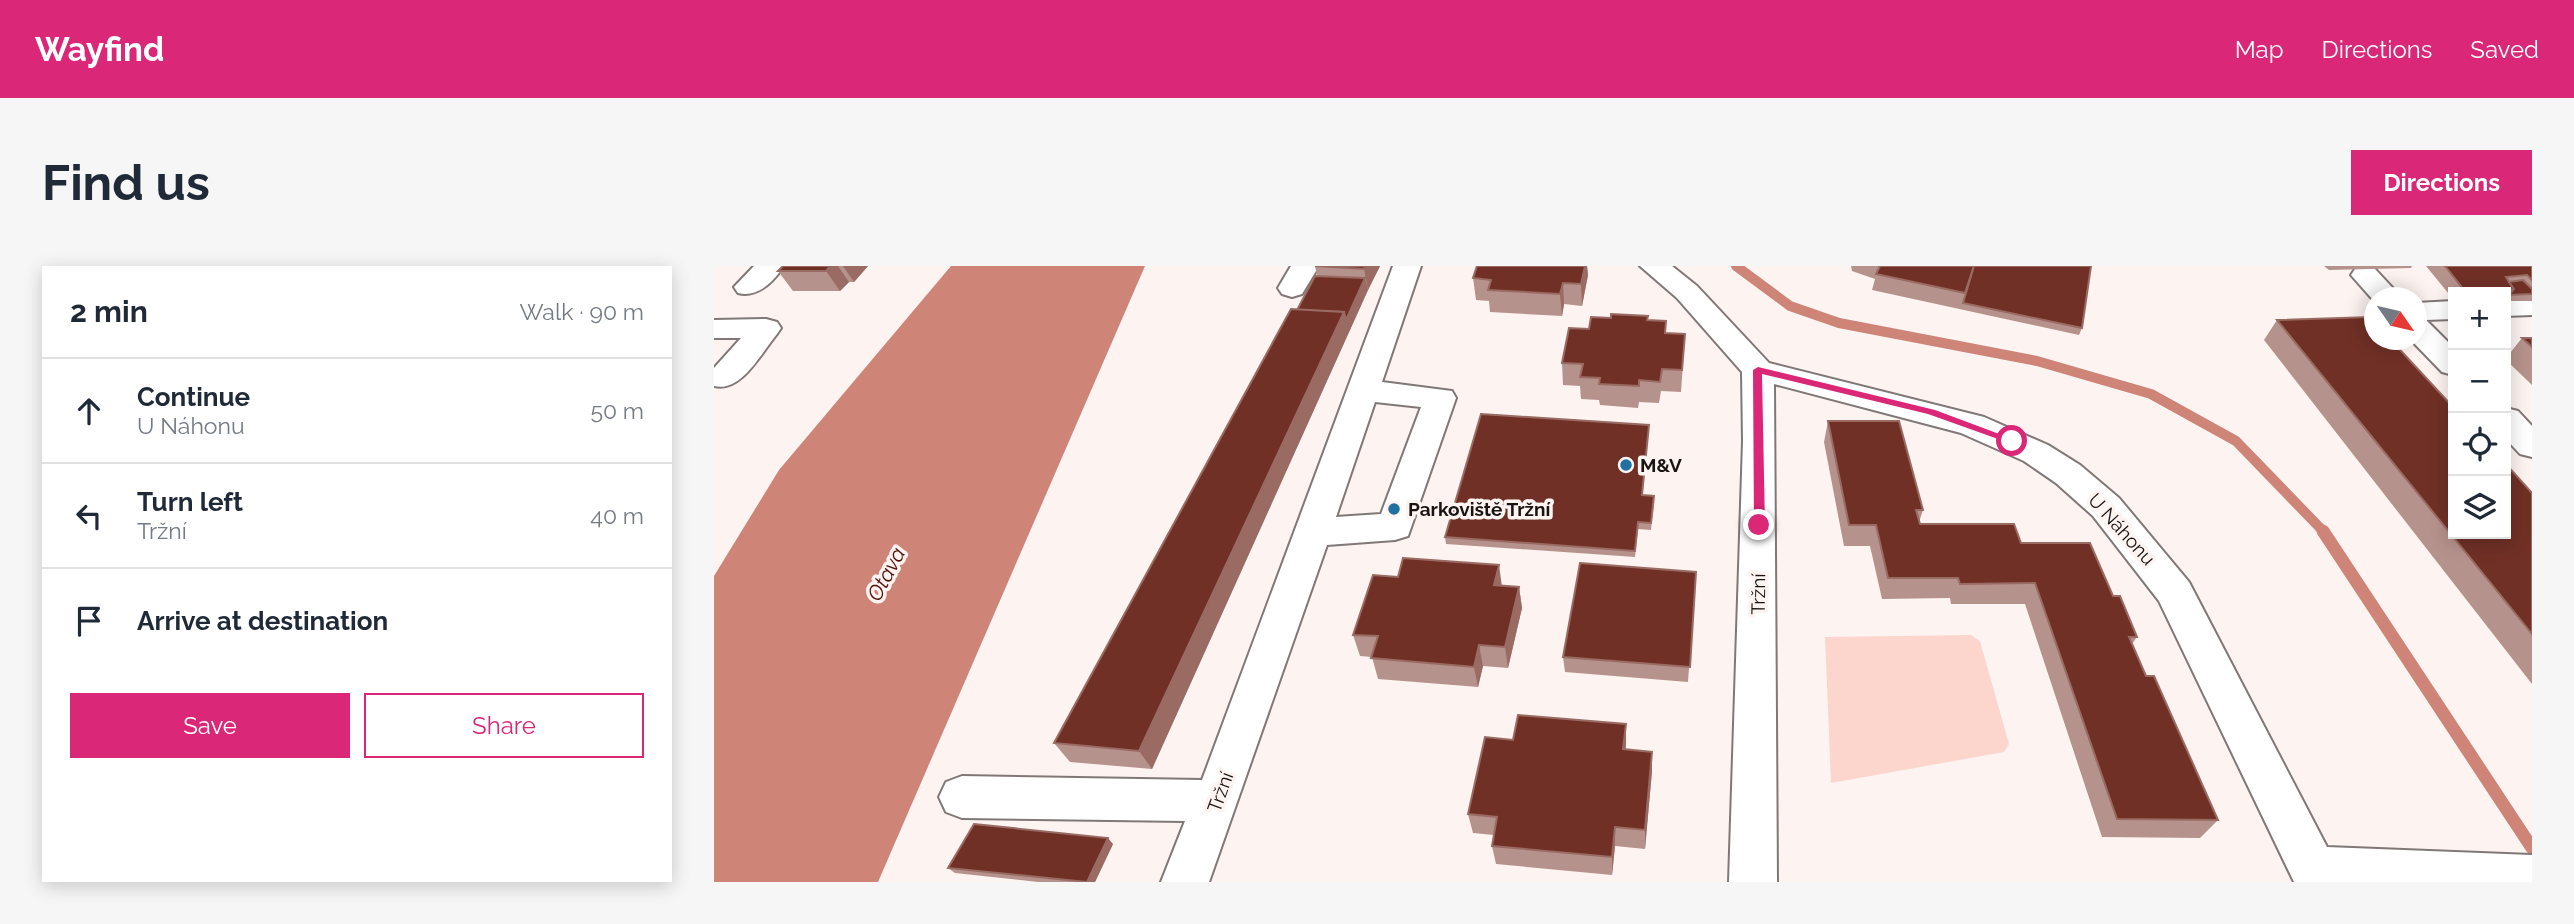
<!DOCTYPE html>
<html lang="en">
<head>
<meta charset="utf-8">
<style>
  body { margin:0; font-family:Raleway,sans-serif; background:#f6f6f7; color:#1f2937 }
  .controls { position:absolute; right:21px; top:21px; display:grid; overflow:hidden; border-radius:0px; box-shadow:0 4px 18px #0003 }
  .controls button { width:63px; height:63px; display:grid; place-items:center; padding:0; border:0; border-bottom:2px solid #e0e1e3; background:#fff; color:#1f2937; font:35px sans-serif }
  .compass { position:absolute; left:1650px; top:21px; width:63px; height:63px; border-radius:50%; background:#fff; box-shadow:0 4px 18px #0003; rotate:124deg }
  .stop { position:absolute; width:21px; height:21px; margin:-16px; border:5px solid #db2777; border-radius:50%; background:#fff }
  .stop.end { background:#db2777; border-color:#fff; box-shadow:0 2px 7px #0008 }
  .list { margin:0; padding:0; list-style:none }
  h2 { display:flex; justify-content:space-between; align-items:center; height:91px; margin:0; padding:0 28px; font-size:30px }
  h2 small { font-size:23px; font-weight:400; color:#747a83 }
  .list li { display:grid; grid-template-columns:46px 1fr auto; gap:21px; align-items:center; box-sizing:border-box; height:105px; padding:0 28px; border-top:2px solid #e0e1e3 }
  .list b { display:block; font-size:26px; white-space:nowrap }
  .list p { margin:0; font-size:23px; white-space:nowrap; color:#747a83 }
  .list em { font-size:23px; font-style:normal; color:#747a83 }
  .actions { display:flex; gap:14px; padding:21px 28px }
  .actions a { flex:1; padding:16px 0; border:2px solid #db2777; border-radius:0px; text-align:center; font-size:24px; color:#db2777 }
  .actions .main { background:#db2777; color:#fff }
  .icon { flex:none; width:38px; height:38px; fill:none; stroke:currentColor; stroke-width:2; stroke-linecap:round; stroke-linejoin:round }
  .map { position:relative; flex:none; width:1818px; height:616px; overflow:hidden; border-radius:0px }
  header { display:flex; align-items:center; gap:42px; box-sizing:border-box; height:98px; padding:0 35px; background:#db2777; color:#fff }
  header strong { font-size:33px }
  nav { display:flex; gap:38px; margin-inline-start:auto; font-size:24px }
  .intro { display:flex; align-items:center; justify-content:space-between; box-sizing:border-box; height:168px; padding:0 42px }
  h1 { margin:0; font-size:49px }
  .button { padding:18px 32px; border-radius:0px; background:#db2777; color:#fff; font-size:24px; font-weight:700 }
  main { display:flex; gap:42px; padding:0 42px }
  aside { flex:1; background:#fff; border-radius:0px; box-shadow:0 4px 18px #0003 }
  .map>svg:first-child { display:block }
</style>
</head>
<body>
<header>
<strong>Wayfind</strong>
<nav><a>Map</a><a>Directions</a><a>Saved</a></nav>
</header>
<div class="intro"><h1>Find us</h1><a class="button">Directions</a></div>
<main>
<aside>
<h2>2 min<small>Walk · 90 m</small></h2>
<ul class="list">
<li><svg class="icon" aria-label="ahead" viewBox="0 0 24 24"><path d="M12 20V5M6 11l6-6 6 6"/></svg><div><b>Continue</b><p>U Náhonu</p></div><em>50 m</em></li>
<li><svg class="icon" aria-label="left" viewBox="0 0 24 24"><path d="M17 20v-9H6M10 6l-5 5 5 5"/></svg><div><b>Turn left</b><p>Tržní</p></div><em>40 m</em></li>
<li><svg class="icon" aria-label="arrive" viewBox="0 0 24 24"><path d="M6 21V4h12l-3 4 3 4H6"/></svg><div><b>Arrive at destination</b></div></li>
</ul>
<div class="actions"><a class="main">Save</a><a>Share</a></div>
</aside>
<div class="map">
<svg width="1818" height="616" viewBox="0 0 1818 616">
  <rect width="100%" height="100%" fill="#fdf4f2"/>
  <!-- green -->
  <path fill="#fcd5cd" d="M 1257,369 L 1266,375 L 1295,478 L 1290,486 L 1117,517 L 1111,371 Z"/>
  <!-- water -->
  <path fill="#ce8578" d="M 237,0 L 431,0 L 164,616 L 0,616 L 0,310 L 65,204 Z"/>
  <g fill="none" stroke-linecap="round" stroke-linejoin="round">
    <!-- stream-far1 -->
    <path stroke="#ce8578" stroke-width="10" d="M 1022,0 L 1076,40 L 1125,57 L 1323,95 L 1437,128 L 1522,175 L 1610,266"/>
    <!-- stream -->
    <path stroke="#ce8578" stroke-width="13" d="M 1609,265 L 1818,582"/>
    <!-- minor casing -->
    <g stroke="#807876" stroke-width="4">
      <g id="minor">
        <path d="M 40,0 L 70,0 C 59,16 44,32 24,27 L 20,21 Z"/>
        <path d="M 577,0 L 605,0 L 588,28 L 578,31 L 568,28 L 564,22 Z"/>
        <path d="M 679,0 L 707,0 L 668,116 L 738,125 L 742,132 L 694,270 L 681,274 L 613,279 L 495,616 L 447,616 L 471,555 L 248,552 L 232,546 L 225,531 L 232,516 L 248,510 L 488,514 ZM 661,136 L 707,141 L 667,248 L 622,251 Z"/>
        <path d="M 926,0 L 958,0 L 983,20 L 1055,97 L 1270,151 L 1334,179 L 1366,199 L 1405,232 L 1475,316 L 1613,581 L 1818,589 L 1818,616 L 1580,616 L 1445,335 L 1379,250 L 1342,217 L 1310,195 L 1247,167 L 1060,118 L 1063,616 L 1015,616 L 1029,175 L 1028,106 L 963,32 Z"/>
        <path d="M 1651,0 L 1661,3 L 1688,32 L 1660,32 L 1660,35 L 1637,9 L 1641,3 Z"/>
        <path d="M 1818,31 L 1818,49 L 1792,50 L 1792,32 Z"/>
        <path d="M 1739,35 L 1739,53 L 1712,54 L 1739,81 L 1739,109 L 1728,106 L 1697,74 L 1702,74 L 1702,37 Z"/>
        <path d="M 52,53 L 63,56 L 67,62 L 63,68 C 47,87 27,127 0,120 L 0,102 L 27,72 L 0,72 L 0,54 Z"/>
        <path d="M 1792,142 L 1804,145 L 1818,160 L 1818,191 L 1806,188 L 1792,173 Z"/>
      </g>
    </g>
    <!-- minor -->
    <use href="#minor" fill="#fff" fill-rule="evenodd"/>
  </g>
  <!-- wall -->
  <g fill="#b6928c">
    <path d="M 69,0 L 154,0 L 140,16 L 135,16 L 126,25 L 79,25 L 64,5 Z"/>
    <path d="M 601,0 L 666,0 L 654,24 L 438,503 L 356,496 L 340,477 L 603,10 Z"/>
    <path d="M 763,0 L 873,0 L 874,9 L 868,40 L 850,38 L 848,50 L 776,46 L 775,35 L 762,34 L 759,12 Z"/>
    <path d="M 1137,0 L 1377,0 L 1368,62 L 1365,69 L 1158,24 L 1161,13 L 1138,5 Z"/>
    <path d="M 1610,0 L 1698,0 L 1697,2 L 1615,4 Z"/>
    <path d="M 1712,0 L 1818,0 L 1818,35 L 1792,35 L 1792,26 L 1739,26 L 1739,33 Z"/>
    <path d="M 934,54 L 952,67 L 971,68 L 967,126 L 947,125 L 945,137 L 925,136 L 924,142 L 886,139 L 885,134 L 867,133 L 866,120 L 849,119 L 848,97 L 875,63 Z"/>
    <path d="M 1563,54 L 1818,227 L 1818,418 L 1550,74 Z"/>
    <path d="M 1808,72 L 1818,72 L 1818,119 L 1792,94 L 1792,92 Z"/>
    <path d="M 1114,155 L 1209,244 L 1205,256 L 1206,258 L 1307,277 L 1399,330 L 1423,371 L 1418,378 L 1432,410 L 1504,554 L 1486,572 L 1388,571 L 1311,338 L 1237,338 L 1236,332 L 1168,333 L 1156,280 L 1130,280 L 1110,176 Z"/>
    <path d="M 935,159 L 928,229 L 940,236 L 937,264 L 924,263 L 921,291 L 732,278 L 731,271 Z"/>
    <path d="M 982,306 L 974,416 L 851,406 L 849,391 Z"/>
    <path d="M 788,319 L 805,321 L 808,342 L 794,402 L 769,400 L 764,421 L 664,413 L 658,391 L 646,390 L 639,369 Z"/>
    <path d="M 799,474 L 912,478 L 912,483 L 938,505 L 931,583 L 901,580 L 898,609 L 782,598 L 778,580 L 780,569 L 759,567 L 754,548 Z"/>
    <path d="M 399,578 L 381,616 L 324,616 L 241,607 L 234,602 Z"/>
  </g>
  <!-- shaded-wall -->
  <g fill="#9a6b63">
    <path d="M 116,0 L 124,0 L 135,16 L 126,25 L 112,5 Z"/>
    <path d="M 129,0 L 154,0 L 140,16 Z"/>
    <path d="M 651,0 L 666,0 L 654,24 L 650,3 Z"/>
    <path d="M 871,0 L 873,0 L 874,9 L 868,40 L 867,18 Z"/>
    <path d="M 651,12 L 654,24 L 438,503 L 425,485 L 630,46 Z"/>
    <path d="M 849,17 L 850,38 L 848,50 L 846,28 Z"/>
    <path d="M 785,299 L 788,321 L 780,319 Z"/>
    <path d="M 805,321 L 808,342 L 794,402 L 791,381 Z"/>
    <path d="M 765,379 L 769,400 L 764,421 L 760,401 Z"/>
    <path d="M 912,458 L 912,478 L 909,503 L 909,483 Z"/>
    <path d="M 938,486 L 938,505 L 931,583 L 931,564 Z"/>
    <path d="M 901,561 L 901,580 L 898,609 L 898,591 Z"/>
    <path d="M 394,572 L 399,578 L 381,616 L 373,616 Z"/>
  </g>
  <!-- building -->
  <g fill="#703026" stroke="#9a6b63" stroke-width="2">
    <path d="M 69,0 L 116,0 L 112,5 L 64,5 Z"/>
    <path d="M 601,0 L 651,0 L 650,3 Z"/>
    <path d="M 763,0 L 871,0 L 867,18 L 849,17 L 846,28 L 774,24 L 777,14 L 759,12 Z"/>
    <path d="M 1166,0 L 1260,0 L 1251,27 L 1162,8 Z"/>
    <path d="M 1260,0 L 1377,0 L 1368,62 L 1249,37 Z"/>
    <path d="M 1731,0 L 1818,0 L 1818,14 L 1813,9 L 1792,11 L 1800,23 L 1751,25 Z"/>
    <path d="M 601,10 L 651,12 L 632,54 L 630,46 L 583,44 Z"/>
    <path d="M 1809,14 L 1818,23 L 1818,28 L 1795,29 L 1800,23 L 1795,16 Z"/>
    <path d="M 577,43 L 630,46 L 425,485 L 340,477 Z"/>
    <path d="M 897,48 L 934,50 L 933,54 L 952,55 L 951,67 L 971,68 L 968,104 L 948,103 L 946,116 L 925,114 L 925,120 L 885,118 L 886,112 L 866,111 L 869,98 L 848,97 L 855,62 L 875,63 L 877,51 L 897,52 Z"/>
    <path d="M 1657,51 L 1661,56 L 1661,74 L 1677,74 L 1739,141 L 1739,268 L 1792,268 L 1792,198 L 1818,227 L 1818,368 L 1563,54 Z"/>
    <path d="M 1808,72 L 1818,72 L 1818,81 Z"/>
    <path d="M 767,148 L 935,159 L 928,229 L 940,230 L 937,257 L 924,256 L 921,285 L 731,271 Z"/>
    <path d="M 1114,155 L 1185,155 L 1209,244 L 1202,244 L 1206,258 L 1300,258 L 1307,277 L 1376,277 L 1399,330 L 1406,330 L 1423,371 L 1415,371 L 1432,410 L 1440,410 L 1504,554 L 1403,553 L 1321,317 L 1246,318 L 1244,312 L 1174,312 L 1162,259 L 1135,259 Z"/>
    <path d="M 689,292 L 785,299 L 780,319 L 805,321 L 791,381 L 765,379 L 760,401 L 657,392 L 664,370 L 639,369 L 659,309 L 684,311 Z"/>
    <path d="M 866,297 L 982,306 L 976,401 L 849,391 Z"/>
    <path d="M 804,449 L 912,458 L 909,483 L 938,486 L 931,564 L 901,561 L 898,591 L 778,580 L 783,551 L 754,548 L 771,471 L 799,474 Z"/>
    <path d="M 260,558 L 394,572 L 373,616 L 234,602 Z"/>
  </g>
  <!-- route -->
  <path fill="#db2777" d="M 1044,101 L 1221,144 L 1304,175 L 1298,178 L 1214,148 L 1048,108 L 1051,259 L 1045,263 L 1040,259 L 1039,104 Z"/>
  <!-- markers -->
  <g fill="#2070a1" stroke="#fdf4f2" stroke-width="2.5">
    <circle cx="912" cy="199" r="7"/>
    <circle cx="680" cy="243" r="7"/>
  </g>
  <g text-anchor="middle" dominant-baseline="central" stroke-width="7" stroke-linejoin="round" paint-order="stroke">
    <!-- poi labels -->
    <g font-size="19" font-weight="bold" fill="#181414" stroke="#fdf4f2" text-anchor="start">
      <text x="926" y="199">M&amp;V</text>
      <text x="694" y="243">Parkoviště Tržní</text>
    </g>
    <!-- street labels -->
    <g font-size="19" fill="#181414" stroke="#fdf4f2">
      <text transform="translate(1408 263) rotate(48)">U Náhonu</text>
      <text transform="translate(1044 328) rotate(-89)">Tržní</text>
      <text transform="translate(506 526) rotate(-70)">Tržní</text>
    </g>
    <!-- water labels -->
    <g font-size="21" font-style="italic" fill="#510f06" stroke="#fdf4f2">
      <text transform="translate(172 308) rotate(-62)">Otava</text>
    </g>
  </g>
</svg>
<div class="controls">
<button>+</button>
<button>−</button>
<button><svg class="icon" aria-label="locate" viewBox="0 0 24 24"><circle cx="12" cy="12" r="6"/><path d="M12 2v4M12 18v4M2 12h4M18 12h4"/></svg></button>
<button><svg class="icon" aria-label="layers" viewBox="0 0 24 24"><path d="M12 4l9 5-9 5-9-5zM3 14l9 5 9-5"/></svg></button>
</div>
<svg class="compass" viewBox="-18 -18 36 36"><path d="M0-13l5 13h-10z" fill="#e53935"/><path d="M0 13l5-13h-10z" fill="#747a83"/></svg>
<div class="stop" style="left:1298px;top:175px"></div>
<div class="stop end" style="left:1045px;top:259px"></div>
</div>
</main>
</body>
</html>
